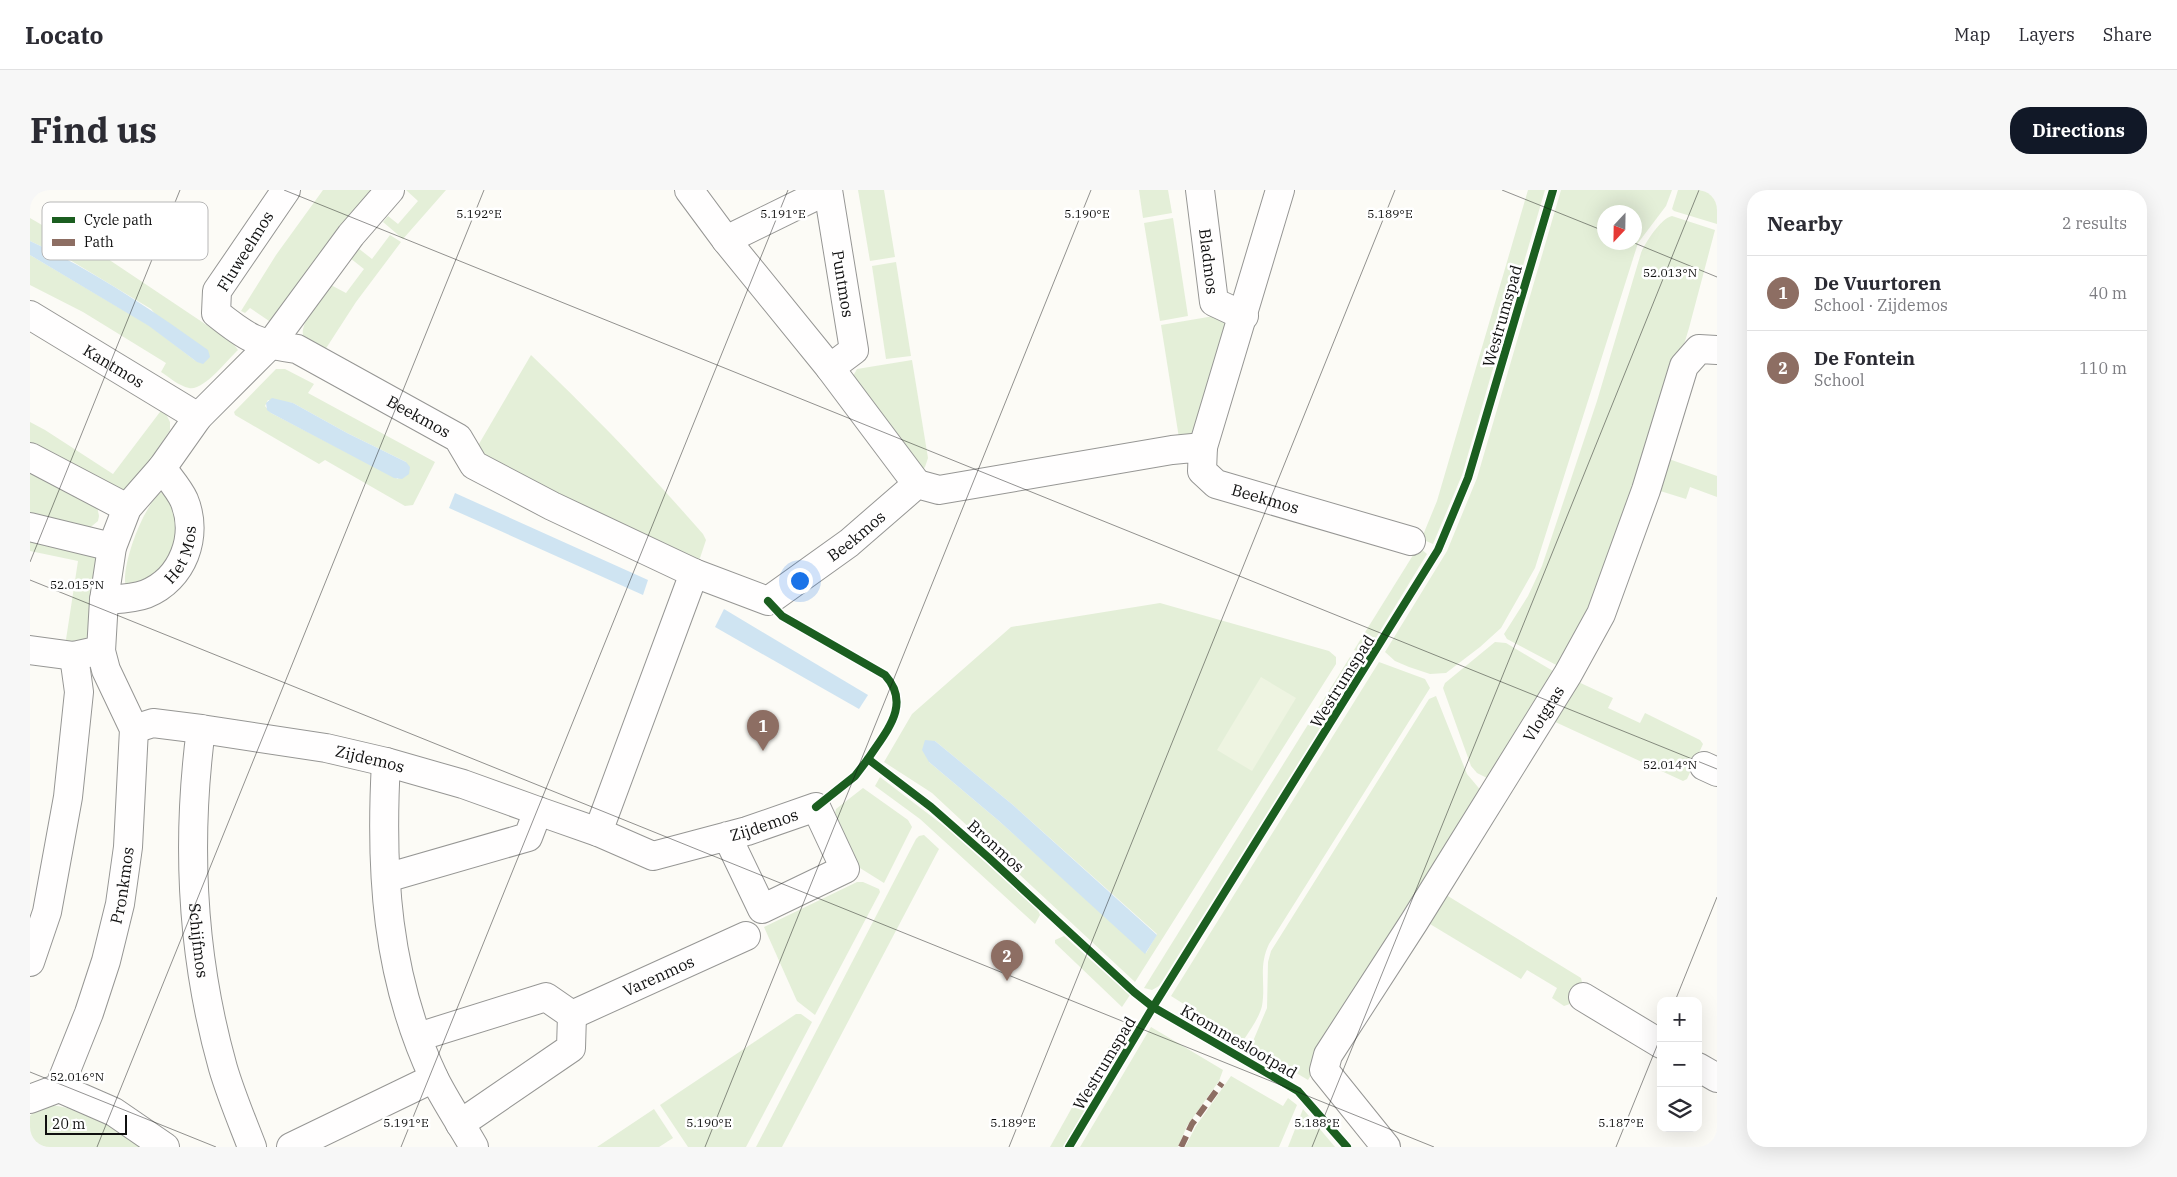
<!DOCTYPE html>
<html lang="en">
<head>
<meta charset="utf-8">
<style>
  body { margin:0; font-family:"IBM Plex Serif",serif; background:#f7f7f7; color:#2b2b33 }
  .controls { position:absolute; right:15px; bottom:15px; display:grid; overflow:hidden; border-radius:10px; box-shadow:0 5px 20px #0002 }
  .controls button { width:45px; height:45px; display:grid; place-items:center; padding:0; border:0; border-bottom:1px solid #e1e1e2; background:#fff; color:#2b2b33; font:25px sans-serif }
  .compass { position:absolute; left:1567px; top:15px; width:45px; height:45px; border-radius:50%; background:#fff; box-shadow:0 5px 20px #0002; rotate:202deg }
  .scale { position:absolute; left:15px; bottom:12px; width:82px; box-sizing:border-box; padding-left:5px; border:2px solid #101010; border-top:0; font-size:14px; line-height:18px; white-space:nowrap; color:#101010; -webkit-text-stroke:4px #fff; paint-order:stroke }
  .you { position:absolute; left:769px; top:390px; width:18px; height:18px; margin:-12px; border:4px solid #fff; border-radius:50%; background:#1a73e8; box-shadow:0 0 0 8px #1a73e833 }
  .badge { display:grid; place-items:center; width:32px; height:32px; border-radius:50%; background:#111827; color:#fff; font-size:16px; font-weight:700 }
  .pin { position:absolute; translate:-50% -41px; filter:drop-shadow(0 1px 2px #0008) }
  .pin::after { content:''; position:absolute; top:26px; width:18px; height:15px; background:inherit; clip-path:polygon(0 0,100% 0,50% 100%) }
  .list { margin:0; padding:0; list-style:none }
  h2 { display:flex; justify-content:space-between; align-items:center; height:65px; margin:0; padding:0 20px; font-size:21px }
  h2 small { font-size:16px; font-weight:400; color:#7c7c81 }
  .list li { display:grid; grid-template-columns:32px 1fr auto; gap:15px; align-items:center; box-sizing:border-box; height:75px; padding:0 20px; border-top:1px solid #e1e1e2 }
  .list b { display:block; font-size:19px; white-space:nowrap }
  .list p { margin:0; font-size:16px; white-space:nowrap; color:#7c7c81 }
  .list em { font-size:16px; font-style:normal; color:#7c7c81 }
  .icon { flex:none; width:28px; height:28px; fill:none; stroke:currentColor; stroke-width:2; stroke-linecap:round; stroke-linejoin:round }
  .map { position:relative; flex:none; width:1687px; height:957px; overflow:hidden; border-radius:20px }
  header { display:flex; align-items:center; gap:30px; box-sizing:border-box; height:70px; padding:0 25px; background:#fff; border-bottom:1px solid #e1e1e2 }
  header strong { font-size:24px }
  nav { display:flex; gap:28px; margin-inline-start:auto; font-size:18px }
  .intro { display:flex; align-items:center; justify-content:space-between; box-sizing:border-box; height:120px; padding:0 30px }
  h1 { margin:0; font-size:35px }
  .button { padding:12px 22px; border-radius:20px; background:#111827; color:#fff; font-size:18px; font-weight:700 }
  main { display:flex; gap:30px; padding:0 30px }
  aside { flex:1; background:#fff; border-radius:20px; box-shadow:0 5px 20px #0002 }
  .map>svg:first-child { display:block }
</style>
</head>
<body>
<header>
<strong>Locato</strong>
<nav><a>Map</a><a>Layers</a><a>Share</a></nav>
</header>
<div class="intro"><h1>Find us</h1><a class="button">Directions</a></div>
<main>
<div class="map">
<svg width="1687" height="957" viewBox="0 0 1687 957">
  <rect width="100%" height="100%" fill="#fcfbf6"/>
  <!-- green -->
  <g fill="#e4efd8" fill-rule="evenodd">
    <path d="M 293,0 L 343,0 L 245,135 L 220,118 L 215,123 L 211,121 L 246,65 Z"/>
    <path d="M 376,0 L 416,0 L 373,49 L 353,32 L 358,26 L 368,34 L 388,11 Z"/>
    <path d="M 828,0 L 854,0 L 865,67 L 840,71 Z"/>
    <path d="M 1109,0 L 1138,0 L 1142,23 L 1113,28 Z"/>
    <path d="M 1498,0 L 1515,0 L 1432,285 L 1403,354 L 1396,351 L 1393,345 L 1407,311 Z"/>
    <path d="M 1531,0 L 1642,0 L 1636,16 L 1608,53 L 1505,378 L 1471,438 L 1450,457 L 1416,483 L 1400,484 L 1379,477 L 1365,471 L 1355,462 L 1417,361 L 1447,288 ZM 1604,22 L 1604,52 L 1574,52 L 1574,22 Z"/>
    <path d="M 1648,0 L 1687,0 L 1687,34 L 1644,21 L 1642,19 Z"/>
    <path d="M 1642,26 L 1685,40 L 1659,138 L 1608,307 L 1577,391 L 1530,477 L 1477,449 L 1474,444 L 1498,406 L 1512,376 L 1567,211 L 1611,63 C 1615,53 1631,28 1642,26 Z"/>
    <path d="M 0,28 L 24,42 L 26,40 L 72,65 L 202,152 L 208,160 C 197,170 174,201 159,198 C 149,196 139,187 131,182 L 136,173 L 53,122 L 0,95 L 0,65 L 120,136 L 167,172 L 121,119 L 40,70 L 0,51 Z"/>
    <path d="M 1143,28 L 1158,126 L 1130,131 L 1114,33 Z"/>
    <path d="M 360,45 L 371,52 L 326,112 L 293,163 C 288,158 275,152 273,145 C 270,133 293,104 299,94 L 316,103 L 334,79 L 320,68 L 328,58 L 342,69 Z"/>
    <path d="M 866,72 L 881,166 L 856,169 L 842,76 Z"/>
    <path d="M 1184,126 L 1198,131 L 1164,245 L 1149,248 L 1131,135 Z"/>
    <path d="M 501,165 C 561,222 618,281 673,344 L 676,350 L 668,374 L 596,342 L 448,264 L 446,259 Z"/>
    <path d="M 882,170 L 898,268 L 895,277 L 890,282 L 823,186 L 827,179 Z"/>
    <path d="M 246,179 L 255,179 L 284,194 L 278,203 L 405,272 L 383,315 L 375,316 L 295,270 L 289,274 L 205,225 L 204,222 ZM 238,210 L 263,213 L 317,243 L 376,272 L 368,289 L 241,223 L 235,216 Z"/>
    <path d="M 133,218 L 140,232 L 140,240 L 105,294 L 99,300 L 90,303 L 0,258 L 0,232 L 15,240 L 83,284 Z"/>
    <path d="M 1636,268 L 1687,286 L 1687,307 L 1660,297 L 1656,309 L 1627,300 Z"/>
    <path d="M 0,275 L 67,316 L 69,326 L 68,331 L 57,340 L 0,329 Z"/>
    <path d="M 134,301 L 146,320 L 147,355 L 133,380 L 97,399 C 87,383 116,307 134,301 Z"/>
    <path d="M 0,345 L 54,356 L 69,369 L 63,438 C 56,451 49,454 35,456 L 48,371 L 0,361 Z"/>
    <path d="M 1391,359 L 1397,364 L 1336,464 L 1324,460 L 1385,362 Z"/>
    <path d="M 1130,413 L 1299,461 L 1306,467 L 1306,474 L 1105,792 L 902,603 L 854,572 L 882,524 L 981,437 ZM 905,551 L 983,615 L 1127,744 L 1116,763 L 969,631 L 899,572 Z"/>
    <path d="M 1465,452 L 1476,453 L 1528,484 L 1459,589 L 1447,583 L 1441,576 L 1413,498 L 1415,493 Z"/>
    <path d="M 1320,467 L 1332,471 L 1129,796 L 1122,800 L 1114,798 Z"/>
    <path d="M 1349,472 L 1395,489 L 1400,498 L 1239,754 C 1228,777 1236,793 1232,816 C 1229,828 1220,840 1213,851 L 1141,806 Z"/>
    <path d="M 1544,490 L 1583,508 L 1578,518 L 1610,533 L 1615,523 L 1670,550 L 1673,554 L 1657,589 L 1653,591 L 1521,530 Z"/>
    <path d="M 1406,506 L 1437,584 L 1453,603 L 1278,890 L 1221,856 L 1237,818 L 1238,772 L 1241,761 L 1399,509 Z"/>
    <path d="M 850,587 L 922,642 L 1008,720 L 1010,725 L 1005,734 L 890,629 L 845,596 Z"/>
    <path d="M 833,598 L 878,630 L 882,637 L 854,693 L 830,678 L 805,623 L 806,619 Z"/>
    <path d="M 894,645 L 909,659 L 752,957 L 726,957 L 886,649 L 889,646 Z"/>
    <path d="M 827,692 L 833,692 L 849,699 L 850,702 L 785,825 L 767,811 L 734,737 Z"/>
    <path d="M 1413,703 L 1551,788 L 1552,792 L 1540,814 L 1534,816 L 1522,808 L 1527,798 L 1497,780 L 1491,789 L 1395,731 Z"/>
    <path d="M 1034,746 L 1100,805 L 1092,817 L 1025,753 L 1025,750 Z"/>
    <path d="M 766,824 L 771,824 L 782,832 L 716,957 L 658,957 L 630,915 Z"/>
    <path d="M 1095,831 L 1103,838 L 1067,899 L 1057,892 Z"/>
    <path d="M 1121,837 L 1193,880 L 1189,891 L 1157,936 L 1148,957 L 1050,957 Z"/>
    <path d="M 1201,886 L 1253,916 L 1258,908 L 1267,915 L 1249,957 L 1155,957 L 1166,936 Z"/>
    <path d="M 1049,905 L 1060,911 L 1033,957 L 1020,957 Z"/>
    <path d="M 20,915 C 55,918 87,939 117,957 L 0,957 L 0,926 L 4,921 Z"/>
    <path d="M 624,919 L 643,948 L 629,957 L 567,957 Z"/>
    <path d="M 1273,919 L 1305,957 L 1258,957 Z"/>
  </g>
  <!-- pitch -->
  <path fill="#eef4e1" d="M 1231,487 L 1266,508 L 1222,581 L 1187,560 Z"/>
  <!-- water -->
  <g fill="#cfe4f2">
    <path d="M 0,51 C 64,81 121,119 178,160 L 180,167 L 173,174 L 167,172 L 119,136 L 0,65 Z"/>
    <path d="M 242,208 L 263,213 L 317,243 L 376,272 L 380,277 L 379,284 L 372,289 L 364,288 L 241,223 L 237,220 L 236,213 Z"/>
    <path d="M 425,303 L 618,390 L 613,405 L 419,318 Z"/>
    <path d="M 694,419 L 838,505 L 829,519 L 685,437 Z"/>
    <path d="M 895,550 L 905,551 L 983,615 L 1127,745 L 1115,764 L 969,631 L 899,572 L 892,560 Z"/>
  </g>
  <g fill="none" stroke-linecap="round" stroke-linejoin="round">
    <!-- minor casing -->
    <g stroke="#969694" stroke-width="30">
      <g id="minor">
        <path id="s1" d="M 256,0 L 187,101 L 186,123 C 217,148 227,154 267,159 L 428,248 L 444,275 L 522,316 L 664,383 L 738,411 L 819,353 L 887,294 L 909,300 L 1142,260 L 1173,257 L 1172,281 L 1186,294 L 1381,351"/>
        <path d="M 659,0 L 696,50 L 800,178 L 887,294"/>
        <path id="s2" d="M 798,0 L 824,160 L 800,178"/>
        <path id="s3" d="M 1170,0 L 1184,112 L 1214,126"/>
        <path d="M 696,50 L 798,0"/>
        <path id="s4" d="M 0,125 L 168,227"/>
        <path d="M 1173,257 L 1250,0"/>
        <path d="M 0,267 L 97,318"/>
        <path d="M 0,337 L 82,357"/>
        <path id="s5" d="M 74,410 C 87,409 103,409 116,404 C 153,389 169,346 154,310 C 149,299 139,288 132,278"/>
        <path d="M 0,460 L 44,466 L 62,462"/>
        <path id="s6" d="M 104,539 L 123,533 L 171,539 L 296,558 L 356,572 L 433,594 L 508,621 L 568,642 L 623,666 L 717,641 L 786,617 L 815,679 L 732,719 L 697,646"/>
        <path id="s7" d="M 171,539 C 156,653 162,768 193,878 C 201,905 212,931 222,957"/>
        <path d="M 356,572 C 350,682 356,786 404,888 C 416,912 431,934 444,957"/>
        <path d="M 1674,576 L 1687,582"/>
        <path d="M 568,642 L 664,383"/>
        <path d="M 356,688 L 498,647 L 508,621"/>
        <path d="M 0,772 L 17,722 L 38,607 L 49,502 L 44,466"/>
        <path d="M 1553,807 L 1631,854"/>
        <path id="s8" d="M 542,825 L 716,746"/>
        <path d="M 388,847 L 516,807 L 542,825 L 541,858 L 430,934"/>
        <path d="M 1668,877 L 1687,888"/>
        <path d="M 29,898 L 84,922 L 135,957"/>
        <path id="s9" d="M 0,909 L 29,898 L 59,823 L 76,771 L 90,714 L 98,657 L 104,539 L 76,480 L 71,461 L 74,410 L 82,357 L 97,318 L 132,278 L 168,227 L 240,155 L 321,45 L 360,0"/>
        <path d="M 261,957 L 404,888"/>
        <path id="s10" d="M 1356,957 L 1294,880 L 1298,865 L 1384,732 L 1538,484 L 1571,424 L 1616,300 L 1654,176 L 1669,159 L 1687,160"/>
      </g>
    </g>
    <!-- minor -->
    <use href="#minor" stroke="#fffefe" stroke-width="28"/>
    <!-- quiet -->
    <path stroke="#8d6e63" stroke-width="6" stroke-dasharray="12 6" stroke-linecap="butt" d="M 1151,957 L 1162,934 L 1192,893"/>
    <!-- cycleway casing -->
    <g stroke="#fff" stroke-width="11">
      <g id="cycleway">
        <path d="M 738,411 L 752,426 L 855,485 C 882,515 856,541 838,569"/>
        <path d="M 786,617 L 825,586 L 838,569 L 901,617 L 959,668 L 1104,802 L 1123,817 L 1268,901 L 1317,957"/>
        <path d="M 1039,957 L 1123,817 L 1408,360 L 1438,288 L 1523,0"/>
      </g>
    </g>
    <!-- cycleway -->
    <use href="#cycleway" stroke="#1b5e20" stroke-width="8"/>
  </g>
  <!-- ticks -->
  <path fill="none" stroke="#101010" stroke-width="1" stroke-opacity="0.45" d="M 254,0 L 1687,579M 1472,0 L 1574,41M 1602,52 L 1687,87M 0,372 L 150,0M 0,390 L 1404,957M 1645,811 L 1687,707M 0,882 L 186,957M 67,957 L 454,0M 371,957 L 758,0M 675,957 L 1061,0M 979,957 L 1365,0M 1282,957 L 1669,0M 1586,957 L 1631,846"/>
  <g text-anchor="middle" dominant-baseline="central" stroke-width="5" stroke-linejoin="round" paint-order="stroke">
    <!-- street labels -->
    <g font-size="16" fill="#101010" stroke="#fff">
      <text transform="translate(215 61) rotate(-58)">Fluweelmos</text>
      <text stroke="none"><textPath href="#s3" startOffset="72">Bladmos</textPath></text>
      <text stroke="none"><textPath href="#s2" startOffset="95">Puntmos</textPath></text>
      <text transform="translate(1472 126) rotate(-74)">Westrumspad</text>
      <text stroke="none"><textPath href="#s4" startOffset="98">Kantmos</textPath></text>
      <text stroke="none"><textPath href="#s1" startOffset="374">Beekmos</textPath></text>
      <text stroke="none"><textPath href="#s1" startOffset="1349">Beekmos</textPath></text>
      <text stroke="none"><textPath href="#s1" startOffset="884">Beekmos</textPath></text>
      <text stroke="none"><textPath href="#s5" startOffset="98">Het Mos</textPath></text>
      <text transform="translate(1312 491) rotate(-58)">Westrumspad</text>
      <text stroke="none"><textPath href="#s10" startOffset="518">Vlotgras</textPath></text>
      <text stroke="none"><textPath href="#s6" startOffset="240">Zijdemos</textPath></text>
      <text stroke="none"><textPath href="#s6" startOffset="655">Zijdemos</textPath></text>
      <text transform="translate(966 656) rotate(42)">Bronmos</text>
      <text stroke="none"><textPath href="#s9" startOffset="244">Pronkmos</textPath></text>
      <text stroke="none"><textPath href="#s7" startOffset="212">Schijfmos</textPath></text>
      <text stroke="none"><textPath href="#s8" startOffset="95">Varenmos</textPath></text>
      <text transform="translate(1209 851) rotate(30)">Krommeslootpad</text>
      <text transform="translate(1074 873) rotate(-59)">Westrumspad</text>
    </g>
  </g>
  <!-- legend -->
  <rect x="12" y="12" width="166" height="58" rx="8" fill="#fff" stroke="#b7b7b7" stroke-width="1"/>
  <rect x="22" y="27" width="23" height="6" fill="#1b5e20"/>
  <rect x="22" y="49" width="23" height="7" fill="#8d6e63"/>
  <g font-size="14" fill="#101010">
    <text x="54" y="35">Cycle path</text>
    <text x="54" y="57">Path</text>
  </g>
  <g font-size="12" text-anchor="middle" fill="#101010" stroke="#fff" stroke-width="5" stroke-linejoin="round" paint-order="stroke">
    <text x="449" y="28">5.192°E</text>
    <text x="753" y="28">5.191°E</text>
    <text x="1057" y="28">5.190°E</text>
    <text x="1360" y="28">5.189°E</text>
    <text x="1640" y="87">52.013°N</text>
    <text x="47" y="399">52.015°N</text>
    <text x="1640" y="579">52.014°N</text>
    <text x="47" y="891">52.016°N</text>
    <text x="376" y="937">5.191°E</text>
    <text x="679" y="937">5.190°E</text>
    <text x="983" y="937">5.189°E</text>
    <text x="1287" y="937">5.188°E</text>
    <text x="1591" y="937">5.187°E</text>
  </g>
</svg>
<div class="controls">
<button>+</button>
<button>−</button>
<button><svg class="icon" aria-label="layers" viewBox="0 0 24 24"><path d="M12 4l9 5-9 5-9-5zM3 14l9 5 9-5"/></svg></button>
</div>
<svg class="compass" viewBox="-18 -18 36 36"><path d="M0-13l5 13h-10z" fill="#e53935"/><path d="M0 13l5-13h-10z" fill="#7c7c81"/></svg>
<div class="scale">20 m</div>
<div class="you"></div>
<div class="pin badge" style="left:733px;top:561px;background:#8d6e63">1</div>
<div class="pin badge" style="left:977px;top:791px;background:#8d6e63">2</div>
</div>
<aside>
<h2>Nearby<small>2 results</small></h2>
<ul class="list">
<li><span class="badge" style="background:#8d6e63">1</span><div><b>De Vuurtoren</b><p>School · Zijdemos</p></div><em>40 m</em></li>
<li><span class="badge" style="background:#8d6e63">2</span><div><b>De Fontein</b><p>School</p></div><em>110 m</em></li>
</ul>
</aside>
</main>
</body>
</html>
